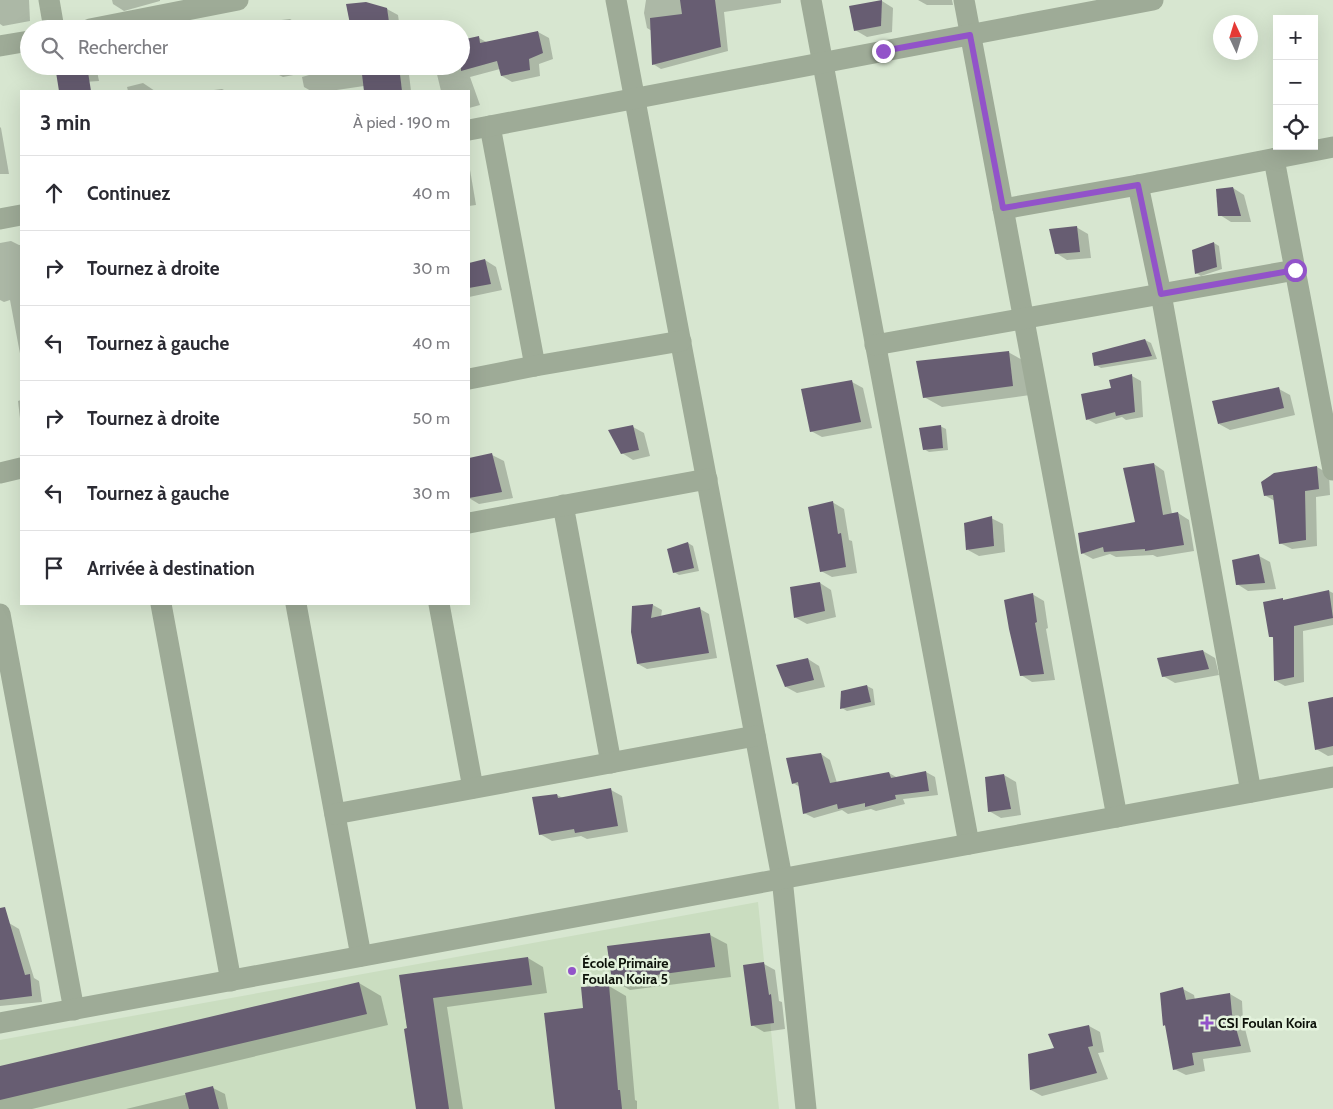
<!DOCTYPE html>
<html lang="fr">
<head>
<meta charset="utf-8">
<style>
  body { margin:0; font-family:Cabin,sans-serif; background:#f2f2f3; color:#2b2b33 }
  .controls { position:absolute; right:15px; top:15px; display:grid; overflow:hidden; border-radius:0px; box-shadow:0 5px 20px #0002 }
  .controls button { width:45px; height:45px; display:grid; place-items:center; padding:0; border:0; border-bottom:1px solid #e1e1e2; background:#fff; color:#2b2b33; font:25px sans-serif }
  .compass { position:absolute; left:1213px; top:15px; width:45px; height:45px; border-radius:50%; background:#fff; box-shadow:0 5px 20px #0002; rotate:356deg }
  .stop { position:absolute; width:15px; height:15px; margin:-11px; border:4px solid #9253c9; border-radius:50%; background:#fff }
  .stop.end { background:#9253c9; border-color:#fff; box-shadow:0 1px 5px #0008 }
  .list { margin:0; padding:0; list-style:none }
  h2 { display:flex; justify-content:space-between; align-items:center; height:65px; margin:0; padding:0 20px; font-size:21px }
  h2 small { font-size:16px; font-weight:400; color:#7c7c81 }
  .list li { display:grid; grid-template-columns:32px 1fr auto; gap:15px; align-items:center; box-sizing:border-box; height:75px; padding:0 20px; border-top:1px solid #e1e1e2 }
  .list b { display:block; font-size:19px; white-space:nowrap }
  .list em { font-size:16px; font-style:normal; color:#7c7c81 }
  .icon { flex:none; width:28px; height:28px; fill:none; stroke:currentColor; stroke-width:2; stroke-linecap:round; stroke-linejoin:round }
  .map { position:relative; flex:none; width:1333px; height:1109px; overflow:hidden }
  .search { position:absolute; background:#fff; box-shadow:0 5px 20px #0002; left:20px; top:20px; width:450px; height:55px; display:flex; align-items:center; gap:12px; box-sizing:border-box; padding:0 18px; border-radius:28px; color:#7c7c81; font-size:19px }
  .panel { position:absolute; background:#fff; box-shadow:0 5px 20px #0002; left:20px; top:90px; width:450px; height:515px; border-radius:0px }
  .map>svg:first-child { display:block }
</style>
</head>
<body>
<div class="map">
<svg width="1333" height="1109" viewBox="0 0 1333 1109">
  <rect width="100%" height="100%" fill="#d7e6d0"/>
  <!-- built -->
  <path fill="#caddc0" d="M 758,902 L 779,1109 L 0,1109 L 0,1040 Z"/>
  <!-- shadow -->
  <g fill="#0003">
    <path d="M 0,0 L 29,0 L 30,21 L 3,26 L 0,24 Z"/>
    <path d="M 112,0 L 160,0 L 160,1 L 124,11 L 113,4 Z"/>
    <path d="M 646,0 L 781,0 L 781,3 L 724,12 L 728,51 L 661,69 L 653,64 L 652,31 L 647,28 L 644,13 Z"/>
    <path d="M 918,0 L 952,0 L 953,5 L 927,5 Z"/>
    <path d="M 882,1 L 893,8 L 892,32 L 867,37 L 855,30 Z"/>
    <path d="M 387,9 L 398,15 L 400,29 L 341,29 L 339,23 L 351,23 Z"/>
    <path d="M 290,19 L 301,26 L 302,29 L 265,29 L 264,22 Z"/>
    <path d="M 202,26 L 206,29 L 189,29 Z"/>
    <path d="M 538,32 L 549,38 L 553,59 L 539,64 L 540,76 L 512,82 L 502,76 L 500,69 L 470,77 L 480,105 L 469,108 L 469,91 L 441,91 L 435,66 L 461,66 L 479,38 L 488,43 Z"/>
    <path d="M 56,66 L 96,66 L 99,81 L 69,83 Z"/>
    <path d="M 271,66 L 308,66 L 309,72 L 283,77 L 271,71 Z"/>
    <path d="M 341,66 L 408,66 L 411,91 L 365,91 L 364,86 L 330,91 L 311,91 L 304,87 L 302,77 Z"/>
    <path d="M 143,83 L 155,91 L 128,91 L 127,87 Z"/>
    <path d="M 222,89 L 226,91 L 206,91 Z"/>
    <path d="M 0,127 L 1,128 L 9,174 L 0,174 Z"/>
    <path d="M 469,164 L 476,205 L 469,206 Z"/>
    <path d="M 1233,188 L 1244,195 L 1251,222 L 1231,222 L 1220,215 Z"/>
    <path d="M 1076,227 L 1088,234 L 1091,258 L 1067,260 L 1056,253 Z"/>
    <path d="M 11,241 L 19,245 L 21,245 L 21,359 L 10,300 L 4,302 L 0,300 L 0,243 Z"/>
    <path d="M 1214,243 L 1219,246 L 1222,269 L 1201,276 L 1196,273 Z"/>
    <path d="M 485,260 L 496,267 L 502,290 L 469,297 L 469,265 Z"/>
    <path d="M 1145,340 L 1151,343 L 1157,359 L 1101,368 L 1096,365 Z"/>
    <path d="M 1008,352 L 1026,362 L 1030,395 L 942,407 L 924,397 Z"/>
    <path d="M 1132,376 L 1141,381 L 1143,417 L 1126,420 L 1122,417 L 1096,424 L 1087,419 L 1112,389 L 1111,381 Z"/>
    <path d="M 852,382 L 863,388 L 872,428 L 822,437 L 811,431 Z"/>
    <path d="M 1279,389 L 1290,395 L 1295,415 L 1230,430 L 1219,424 Z"/>
    <path d="M 21,400 L 21,427 L 18,401 Z"/>
    <path d="M 940,426 L 946,429 L 948,450 L 929,452 L 924,449 Z"/>
    <path d="M 633,427 L 644,433 L 650,456 L 633,460 L 622,453 Z"/>
    <path d="M 492,455 L 504,461 L 513,498 L 479,504 L 469,498 L 469,459 Z"/>
    <path d="M 1154,464 L 1164,471 L 1172,514 L 1178,513 L 1189,520 L 1194,551 L 1157,557 L 1153,555 L 1116,557 L 1110,554 L 1093,559 L 1082,553 L 1136,523 Z"/>
    <path d="M 1317,467 L 1329,474 L 1330,495 L 1316,497 L 1317,546 L 1292,549 L 1280,543 L 1275,501 L 1266,496 L 1275,474 Z"/>
    <path d="M 832,502 L 844,509 L 849,540 L 852,541 L 857,573 L 832,577 L 821,571 Z"/>
    <path d="M 991,518 L 1003,524 L 1005,552 L 979,556 L 968,550 Z"/>
    <path d="M 688,543 L 693,546 L 699,571 L 679,575 L 674,572 Z"/>
    <path d="M 1259,556 L 1270,562 L 1276,589 L 1248,591 L 1237,584 Z"/>
    <path d="M 820,583 L 831,590 L 836,617 L 807,624 L 796,618 L 791,588 Z"/>
    <path d="M 1329,591 L 1333,593 L 1333,625 L 1303,631 L 1304,682 L 1285,686 L 1276,681 L 1274,638 L 1270,636 L 1283,600 L 1285,601 Z"/>
    <path d="M 1032,594 L 1044,601 L 1048,628 L 1046,629 L 1055,680 L 1032,682 L 1021,675 Z"/>
    <path d="M 653,605 L 662,610 L 661,617 L 700,609 L 709,614 L 717,658 L 647,669 L 638,664 L 634,607 Z"/>
    <path d="M 1203,651 L 1215,658 L 1219,675 L 1175,683 L 1163,676 Z"/>
    <path d="M 808,659 L 819,666 L 825,687 L 797,693 L 786,687 Z"/>
    <path d="M 867,686 L 873,689 L 875,705 L 847,711 L 842,708 L 842,692 Z"/>
    <path d="M 1333,698 L 1333,755 L 1328,756 L 1316,749 Z"/>
    <path d="M 821,754 L 830,760 L 837,783 L 889,773 L 898,778 L 926,772 L 935,777 L 938,795 L 903,799 L 905,804 L 876,811 L 871,809 L 848,814 L 842,810 L 814,818 L 804,813 L 800,787 L 793,783 Z"/>
    <path d="M 1004,775 L 1016,782 L 1021,815 L 1001,818 L 989,811 Z"/>
    <path d="M 611,790 L 622,796 L 628,832 L 587,839 L 581,836 L 552,841 L 540,834 L 557,795 L 563,798 Z"/>
    <path d="M 9,923 L 19,929 L 34,978 L 39,981 L 42,1002 L 0,1006 L 0,925 Z"/>
    <path d="M 710,935 L 727,944 L 731,977 L 630,990 L 613,980 Z"/>
    <path d="M 528,958 L 543,967 L 547,993 L 447,1007 L 463,1109 L 418,1109 L 400,976 Z"/>
    <path d="M 764,964 L 775,970 L 779,1001 L 782,1002 L 785,1029 L 764,1032 L 752,1025 Z"/>
    <path d="M 359,983 L 381,996 L 388,1025 L 32,1109 L 0,1109 L 0,1067 Z"/>
    <path d="M 609,986 L 626,996 L 635,1100 L 637,1101 L 637,1109 L 556,1109 L 584,1009 Z"/>
    <path d="M 1183,989 L 1194,995 L 1195,1000 L 1230,994 L 1242,1001 L 1243,1021 L 1251,1052 L 1203,1059 L 1205,1071 L 1186,1075 L 1174,1069 L 1167,1027 L 1164,1025 Z"/>
    <path d="M 1089,1026 L 1100,1032 L 1104,1052 L 1098,1053 L 1108,1079 L 1042,1096 L 1031,1090 L 1055,1049 Z"/>
    <path d="M 213,1088 L 225,1094 L 228,1109 L 126,1109 Z"/>
  </g>
  <!-- building -->
  <g fill="#675d72">
    <path d="M 680,0 L 715,0 L 721,47 L 652,65 L 650,18 L 682,14 Z"/>
    <path d="M 882,0 L 881,26 L 854,31 L 849,6 Z"/>
    <path d="M 366,2 L 387,8 L 390,29 L 351,29 L 346,4 Z"/>
    <path d="M 538,31 L 543,53 L 529,59 L 530,70 L 501,76 L 497,61 L 461,71 L 461,40 L 479,36 L 480,43 Z"/>
    <path d="M 55,66 L 87,66 L 91,91 L 59,91 Z"/>
    <path d="M 361,66 L 399,66 L 402,91 L 364,91 Z"/>
    <path d="M 1233,187 L 1241,216 L 1218,216 L 1216,189 Z"/>
    <path d="M 1077,226 L 1080,252 L 1055,254 L 1049,229 Z"/>
    <path d="M 1214,242 L 1217,267 L 1195,274 L 1192,250 Z"/>
    <path d="M 485,259 L 491,284 L 469,288 L 469,263 Z"/>
    <path d="M 1145,339 L 1152,356 L 1094,366 L 1092,353 Z"/>
    <path d="M 1009,351 L 1013,386 L 923,398 L 916,361 Z"/>
    <path d="M 1132,374 L 1135,412 L 1116,416 L 1115,412 L 1086,420 L 1081,394 L 1111,388 L 1109,380 Z"/>
    <path d="M 852,380 L 861,422 L 810,432 L 801,389 Z"/>
    <path d="M 1279,387 L 1284,408 L 1218,424 L 1212,401 Z"/>
    <path d="M 633,425 L 639,450 L 621,454 L 608,430 Z"/>
    <path d="M 941,425 L 943,448 L 923,450 L 919,428 Z"/>
    <path d="M 492,453 L 502,492 L 469,498 L 469,458 Z"/>
    <path d="M 1154,463 L 1163,515 L 1178,512 L 1184,545 L 1145,551 L 1145,549 L 1104,552 L 1103,547 L 1081,554 L 1078,533 L 1135,522 L 1123,468 Z"/>
    <path d="M 1317,466 L 1319,489 L 1305,491 L 1306,540 L 1279,544 L 1273,495 L 1264,496 L 1261,482 L 1274,473 Z"/>
    <path d="M 833,501 L 838,534 L 841,533 L 846,567 L 820,572 L 808,507 Z"/>
    <path d="M 992,516 L 994,546 L 966,550 L 964,523 Z"/>
    <path d="M 688,542 L 694,568 L 673,573 L 667,549 Z"/>
    <path d="M 1259,554 L 1265,583 L 1236,585 L 1232,560 Z"/>
    <path d="M 820,582 L 825,611 L 794,618 L 790,587 Z"/>
    <path d="M 1329,590 L 1333,618 L 1294,626 L 1294,677 L 1274,681 L 1273,637 L 1269,637 L 1263,602 L 1283,598 L 1283,600 Z"/>
    <path d="M 1033,593 L 1037,622 L 1035,623 L 1044,674 L 1020,676 L 1009,629 L 1004,600 Z"/>
    <path d="M 653,604 L 651,618 L 700,607 L 709,653 L 637,664 L 631,632 L 632,606 Z"/>
    <path d="M 1203,650 L 1209,669 L 1162,677 L 1157,658 Z"/>
    <path d="M 808,658 L 814,680 L 785,687 L 776,665 Z"/>
    <path d="M 867,685 L 871,702 L 840,709 L 841,691 Z"/>
    <path d="M 1333,697 L 1333,746 L 1315,750 L 1308,702 Z"/>
    <path d="M 821,753 L 830,783 L 889,772 L 891,778 L 926,771 L 929,791 L 895,795 L 896,799 L 865,807 L 865,803 L 838,809 L 837,804 L 803,814 L 798,782 L 792,784 L 786,758 Z"/>
    <path d="M 1004,774 L 1011,809 L 988,812 L 985,777 Z"/>
    <path d="M 611,788 L 618,826 L 575,833 L 574,829 L 539,835 L 532,797 L 557,794 L 558,798 Z"/>
    <path d="M 5,907 L 25,975 L 30,974 L 32,996 L 0,1000 L 0,908 Z"/>
    <path d="M 710,933 L 715,967 L 612,981 L 607,946 Z"/>
    <path d="M 528,957 L 532,985 L 433,998 L 449,1109 L 416,1109 L 404,1029 L 407,1028 L 399,975 Z"/>
    <path d="M 764,962 L 769,995 L 771,994 L 774,1023 L 751,1026 L 743,965 Z"/>
    <path d="M 359,982 L 367,1014 L 0,1100 L 0,1066 Z"/>
    <path d="M 609,985 L 618,1090 L 620,1090 L 622,1109 L 555,1109 L 544,1013 L 583,1008 L 581,987 Z"/>
    <path d="M 1183,987 L 1186,1000 L 1230,993 L 1232,1014 L 1241,1046 L 1192,1053 L 1194,1065 L 1173,1070 L 1165,1025 L 1163,1026 L 1160,993 Z"/>
    <path d="M 1089,1025 L 1093,1046 L 1088,1047 L 1097,1073 L 1030,1090 L 1028,1054 L 1054,1048 L 1048,1034 Z"/>
    <path d="M 213,1086 L 219,1109 L 189,1109 L 185,1093 Z"/>
  </g>
  <g fill="none" stroke-linecap="round" stroke-linejoin="round">
    <!-- street -->
    <g stroke="#9eab97" stroke-width="21">
      <path d="M 49,0 L 54,29"/>
      <path d="M 616,0 L 782,878 L 806,1109"/>
      <path d="M 811,0 L 969,844"/>
      <path d="M 964,0 L 1117,817"/>
      <path d="M 90,29 L 238,0"/>
      <path d="M 0,46 L 29,41"/>
      <path d="M 490,126 L 535,366"/>
      <path d="M 469,130 L 1153,0"/>
      <path d="M 1274,159 L 1333,470"/>
      <path d="M 1138,185 L 1161,294 L 1251,792"/>
      <path d="M 1003,209 L 1138,185 L 1333,147"/>
      <path d="M 0,219 L 21,215"/>
      <path d="M 875,345 L 1295,270"/>
      <path d="M 469,379 L 535,366 L 681,341"/>
      <path d="M 0,473 L 21,468"/>
      <path d="M 563,505 L 611,763"/>
      <path d="M 469,523 L 707,479"/>
      <path d="M 161,604 L 231,981"/>
      <path d="M 296,604 L 361,956"/>
      <path d="M 439,604 L 473,788"/>
      <path d="M 0,614 L 74,1010"/>
      <path d="M 335,814 L 755,736"/>
      <path d="M 0,1023 L 1333,777"/>
    </g>
  </g>
  <g fill="none" stroke-linecap="round" stroke-linejoin="round">
    <!-- route -->
    <path stroke="#9253c9" stroke-width="6" d="M 883,51 L 970,35 L 1003,208 L 1138,185 L 1161,294 L 1295,270"/>
  </g>
  <!-- markers -->
  <g fill="#9253c9" stroke="#e4f3dd" stroke-width="2">
    <circle cx="572" cy="971" r="5"/>
    <path d="M1204.5 1015.5h5v5h5v5h-5v5h-5v-5h-5v-5h5z"/>
  </g>
  <g text-anchor="middle" dominant-baseline="central" stroke-width="5" stroke-linejoin="round" paint-order="stroke">
    <!-- poi labels -->
    <g font-size="14" font-weight="bold" fill="#0c1109" stroke="#e4f3dd" text-anchor="start">
      <text x="582" y="963">École Primaire<tspan x="582" dy="16">Foulan Koira 5</tspan></text>
      <text x="1218" y="1023">CSI Foulan Koira</text>
    </g>
  </g>
</svg>
<div class="controls">
<button>+</button>
<button>−</button>
<button><svg class="icon" aria-label="locate" viewBox="0 0 24 24"><circle cx="12" cy="12" r="6"/><path d="M12 2v4M12 18v4M2 12h4M18 12h4"/></svg></button>
</div>
<svg class="compass" viewBox="-18 -18 36 36"><path d="M0-13l5 13h-10z" fill="#e53935"/><path d="M0 13l5-13h-10z" fill="#7c7c81"/></svg>
<div class="stop" style="left:1295px;top:270px"></div>
<div class="stop end" style="left:883px;top:51px"></div>
<div class="search"><svg class="icon" aria-label="search" viewBox="0 0 24 24"><circle cx="10" cy="10" r="6"/><path d="M15 15l6 6"/></svg>Rechercher</div>
<section class="panel">
<h2>3 min<small>À pied · 190 m</small></h2>
<ul class="list">
<li><svg class="icon" aria-label="ahead" viewBox="0 0 24 24"><path d="M12 20V5M6 11l6-6 6 6"/></svg><div><b>Continuez</b></div><em>40 m</em></li>
<li><svg class="icon" aria-label="right" viewBox="0 0 24 24"><path d="M7 20v-9h11M14 6l5 5-5 5"/></svg><div><b>Tournez à droite</b></div><em>30 m</em></li>
<li><svg class="icon" aria-label="left" viewBox="0 0 24 24"><path d="M17 20v-9H6M10 6l-5 5 5 5"/></svg><div><b>Tournez à gauche</b></div><em>40 m</em></li>
<li><svg class="icon" aria-label="right" viewBox="0 0 24 24"><path d="M7 20v-9h11M14 6l5 5-5 5"/></svg><div><b>Tournez à droite</b></div><em>50 m</em></li>
<li><svg class="icon" aria-label="left" viewBox="0 0 24 24"><path d="M17 20v-9H6M10 6l-5 5 5 5"/></svg><div><b>Tournez à gauche</b></div><em>30 m</em></li>
<li><svg class="icon" aria-label="arrive" viewBox="0 0 24 24"><path d="M6 21V4h12l-3 4 3 4H6"/></svg><div><b>Arrivée à destination</b></div></li>
</ul>
</section>
</div>
</body>
</html>
